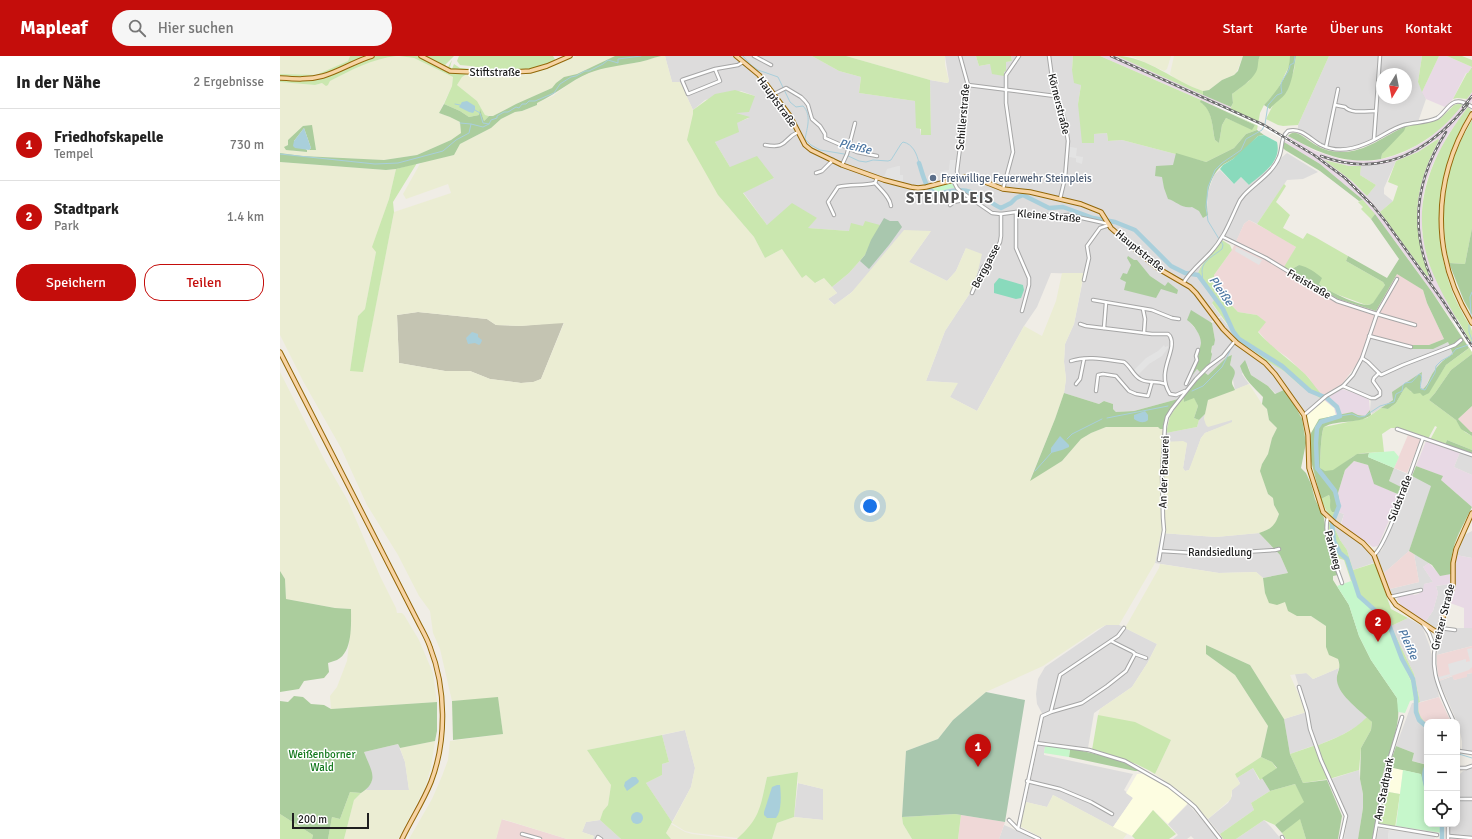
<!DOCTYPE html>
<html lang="de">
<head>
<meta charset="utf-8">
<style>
  body { margin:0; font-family:Signika,sans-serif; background:#f6f6f6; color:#222 }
  .controls { position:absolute; right:12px; bottom:12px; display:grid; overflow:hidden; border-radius:8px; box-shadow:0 2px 10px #0003 }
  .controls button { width:36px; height:36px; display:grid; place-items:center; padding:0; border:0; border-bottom:1px solid #e0e0e0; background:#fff; color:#222; font:20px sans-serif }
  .compass { position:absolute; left:1096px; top:12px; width:36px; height:36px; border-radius:50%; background:#fff; box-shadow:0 2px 10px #0003; rotate:190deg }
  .scale { position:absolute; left:12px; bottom:10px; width:77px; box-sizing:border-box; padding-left:4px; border:2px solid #1f1f1f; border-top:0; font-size:11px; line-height:14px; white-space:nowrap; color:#1f1f1f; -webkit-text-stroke:3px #fff; paint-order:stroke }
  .you { position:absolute; left:590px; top:450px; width:14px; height:14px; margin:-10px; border:3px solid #fff; border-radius:50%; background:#1a73e8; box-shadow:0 0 0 6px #1a73e833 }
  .badge { display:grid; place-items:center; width:26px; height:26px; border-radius:50%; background:#c40d0b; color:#fff; font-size:13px; font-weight:700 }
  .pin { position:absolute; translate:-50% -33px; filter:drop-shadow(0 1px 2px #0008) }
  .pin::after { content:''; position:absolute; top:21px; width:14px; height:12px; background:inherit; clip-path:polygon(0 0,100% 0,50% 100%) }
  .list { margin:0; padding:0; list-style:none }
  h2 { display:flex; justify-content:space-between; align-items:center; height:52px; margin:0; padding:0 16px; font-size:17px }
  h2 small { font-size:13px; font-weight:400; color:#767676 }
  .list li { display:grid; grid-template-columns:26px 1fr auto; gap:12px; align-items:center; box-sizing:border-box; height:72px; padding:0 16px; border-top:1px solid #e0e0e0 }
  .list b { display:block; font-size:15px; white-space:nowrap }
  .list p { margin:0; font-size:13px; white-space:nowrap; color:#767676 }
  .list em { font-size:13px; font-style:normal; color:#767676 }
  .actions { display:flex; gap:8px; padding:12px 16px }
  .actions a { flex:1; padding:9px 0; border:1px solid #c40d0b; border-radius:16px; text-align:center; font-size:14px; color:#c40d0b }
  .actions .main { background:#c40d0b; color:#fff }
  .icon { flex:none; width:22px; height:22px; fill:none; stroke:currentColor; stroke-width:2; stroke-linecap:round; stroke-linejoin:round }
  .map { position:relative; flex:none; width:1192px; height:783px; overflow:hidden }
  header { display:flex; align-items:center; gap:24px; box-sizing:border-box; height:56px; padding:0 20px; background:#c40d0b; color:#fff }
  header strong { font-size:19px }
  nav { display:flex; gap:22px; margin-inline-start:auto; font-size:14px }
  .search { width:280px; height:36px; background:#f6f6f6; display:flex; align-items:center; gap:10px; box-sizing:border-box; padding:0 14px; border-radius:22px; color:#767676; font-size:15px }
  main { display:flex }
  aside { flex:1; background:#fff }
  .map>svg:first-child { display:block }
</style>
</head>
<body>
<header>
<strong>Mapleaf</strong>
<div class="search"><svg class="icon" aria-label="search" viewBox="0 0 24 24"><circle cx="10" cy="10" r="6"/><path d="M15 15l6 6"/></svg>Hier suchen</div>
<nav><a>Start</a><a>Karte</a><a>Über uns</a><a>Kontakt</a></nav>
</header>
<main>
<aside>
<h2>In der Nähe<small>2 Ergebnisse</small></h2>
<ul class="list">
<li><span class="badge">1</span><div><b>Friedhofskapelle</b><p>Tempel</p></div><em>730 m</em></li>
<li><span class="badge">2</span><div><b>Stadtpark</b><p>Park</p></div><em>1.4 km</em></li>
</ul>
<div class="actions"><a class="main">Speichern</a><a>Teilen</a></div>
</aside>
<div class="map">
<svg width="1192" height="783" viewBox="0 0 1192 783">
  <rect width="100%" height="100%" fill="#f0ede6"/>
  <!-- residential -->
  <g fill="#dddcdc" fill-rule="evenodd">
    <path d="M 385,0 L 532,0 L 559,15 L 581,21 L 579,37 L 635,45 L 641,79 L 651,79 L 650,24 L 667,27 L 669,25 L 665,0 L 696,0 L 699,10 L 710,8 L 724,20 L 725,6 L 732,5 L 731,0 L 793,0 L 792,14 L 801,29 L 798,48 L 814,78 L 827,77 L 828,85 L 842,84 L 926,106 L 923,162 L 928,159 L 927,153 L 928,136 L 934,119 L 940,114 L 954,128 L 961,121 L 969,129 L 1007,97 L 1038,116 L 1023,123 L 1007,124 L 977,168 L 969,164 L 964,168 L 956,186 L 945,180 L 932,197 L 922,206 L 918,217 L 935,243 L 932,248 L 941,260 L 930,266 L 911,255 L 908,264 L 918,276 L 921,283 L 921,287 L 916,310 L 912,319 L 917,313 L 920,316 L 898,343 L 854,355 L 836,356 L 833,353 L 833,348 L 824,345 L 819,348 L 784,337 L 786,323 L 784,306 L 785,288 L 794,268 L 804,218 L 771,217 L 757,251 L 744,270 L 697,355 L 670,341 L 677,327 L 646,325 L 665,275 L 694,231 L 686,192 L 676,215 L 667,225 L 629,206 L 651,175 L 555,249 L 548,243 L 557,237 L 552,231 L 569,217 L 585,199 L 585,165 L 584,171 L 569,175 L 527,172 L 537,162 L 487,169 L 463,136 L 494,122 L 450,111 L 435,86 L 456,67 L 469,62 L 455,57 L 475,40 L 461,35 L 425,44 L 413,54 L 400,26 L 392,26 Z"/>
    <path d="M 1049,0 L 1142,0 L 1138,26 L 1146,43 L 1138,66 L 1123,69 L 1094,84 L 1066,94 L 1046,91 L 1018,74 L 1018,69 ZM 1102,18 L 1126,18 L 1126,42 L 1102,42 Z"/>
    <path d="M 1116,105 L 1104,132 L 1104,138 L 1113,145 L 1100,156 L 1087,140 L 1096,129 L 1080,119 L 1081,110 Z"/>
    <path d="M 941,261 L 958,283 L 966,290 L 1004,315 L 1022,331 L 1040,342 L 1023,357 L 1021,351 L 1006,333 L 996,338 L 988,330 L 971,319 L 968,310 L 962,318 L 969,328 L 955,334 L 950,309 L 952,299 L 947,301 L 928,319 L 922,314 L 930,307 L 932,290 L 935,284 L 932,267 Z"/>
    <path d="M 1089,282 L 1132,293 L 1168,286 L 1173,298 L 1162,305 L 1149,323 L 1146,330 L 1143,333 L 1140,333 L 1142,316 L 1113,344 L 1092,358 L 1090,354 L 1091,342 L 1063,330 L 1068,326 L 1082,302 Z"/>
    <path d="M 925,358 L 924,363 L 952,364 L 952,367 L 925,377 L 921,382 L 911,410 L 909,414 L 905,415 L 903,412 L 907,387 L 886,386 L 886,377 L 917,371 L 919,364 Z"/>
    <path d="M 1180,396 L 1192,400 L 1192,419 L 1174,411 Z"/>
    <path d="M 1114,412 L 1152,429 L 1129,495 L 1104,517 L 1099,505 L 1073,514 L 1067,494 L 1060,484 L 1054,471 L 1058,456 L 1064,458 L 1059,473 L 1088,493 L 1093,500 L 1102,494 L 1125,434 L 1109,425 Z"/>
    <path d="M 1192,475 L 1192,502 L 1176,499 L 1184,479 Z"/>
    <path d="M 881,477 L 936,481 L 979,477 L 1000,499 L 1008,517 L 983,522 L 976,516 L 939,517 L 875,507 Z"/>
    <path d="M 1134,498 L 1149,507 L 1143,511 L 1153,526 L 1144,528 L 1144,533 L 1112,539 L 1110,533 L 1139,526 Z"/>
    <path d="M 1170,528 L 1161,563 L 1156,574 L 1145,566 L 1153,555 L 1158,537 L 1156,530 Z"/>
    <path d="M 1128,562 L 1142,570 L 1150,591 L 1159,641 L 1140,646 L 1134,618 L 1111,570 Z"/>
    <path d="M 826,569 L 839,569 L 877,588 L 868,606 L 852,631 L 814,657 L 808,692 L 766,686 L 764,697 L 764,699 L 853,718 L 844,734 L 853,742 L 833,771 L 773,739 L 767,751 L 746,746 L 764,661 L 757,648 L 756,638 L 758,623 L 765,611 Z"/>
    <path d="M 1177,572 L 1192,572 L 1192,590 L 1157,599 L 1161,574 L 1176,575 Z"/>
    <path d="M 1059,612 L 1057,618 L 1067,641 L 1087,661 L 1081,668 L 1060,680 L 1036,690 L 1035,689 L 1010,698 L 1004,663 L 1027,656 L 1015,618 L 1027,617 L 1033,623 Z"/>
    <path d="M 1192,617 L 1192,696 L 1182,694 L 1182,685 L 1178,668 L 1159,625 L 1173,620 L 1174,624 L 1187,620 L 1187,618 Z"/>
    <path d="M 1132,647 L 1135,647 L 1135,654 L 1139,666 L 1147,673 L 1147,707 L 1145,708 L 1132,705 L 1134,697 L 1116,690 Z"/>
    <path d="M 405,674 L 415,712 L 411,731 L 392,766 L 366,727 L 382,719 L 382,708 L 389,706 L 382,679 Z"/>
    <path d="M 118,688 L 125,706 L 129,734 L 86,734 L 92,725 L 84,696 Z"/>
    <path d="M 973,712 L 979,724 L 982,722 L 990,735 L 971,747 L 974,754 L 940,778 L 928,763 L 948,747 L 952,740 L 952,734 L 960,727 L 957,722 Z"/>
    <path d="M 1192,712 L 1192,783 L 1169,783 L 1170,768 L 1177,768 L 1178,720 L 1183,715 Z"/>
    <path d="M 1079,714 L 1080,723 L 1083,738 L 1083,752 L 1078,783 L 1064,783 L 1068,760 L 1051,723 Z"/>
    <path d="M 518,727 L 543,733 L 543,764 L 514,761 Z"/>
    <path d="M 908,748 L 923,765 L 938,783 L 914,783 L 911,780 L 907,783 L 893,783 L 898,779 L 888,768 Z"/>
    <path d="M 320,764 L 341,783 L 313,783 L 314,780 L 302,776 L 306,766 Z"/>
    <path d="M 984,764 L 991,771 L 1001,783 L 956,783 Z"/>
    <path d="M 724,769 L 729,771 L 754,783 L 719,783 Z"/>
    <path d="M 1099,772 L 1109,774 L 1108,783 L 1096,783 Z"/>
  </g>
  <!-- commercial -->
  <g fill="#efd8d7">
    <path d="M 969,164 L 995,178 L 1016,191 L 1005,211 L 1058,243 L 1096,255 L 1117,217 L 1143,234 L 1147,247 L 1164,283 L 1149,289 L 1130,289 L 1088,279 L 1080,304 L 1062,328 L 1043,339 L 1035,332 L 1029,322 L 1008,302 L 990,289 L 978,275 L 985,266 L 977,259 L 958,256 L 935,232 L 934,219 L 952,194 L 964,168 Z"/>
    <path d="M 1192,350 L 1192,376 L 1191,377 L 1178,363 Z"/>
    <path d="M 1128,379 L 1141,383 L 1127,417 L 1114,412 Z"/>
    <path d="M 1129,495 L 1134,498 L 1139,526 L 1110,533 L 1104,517 Z"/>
    <path d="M 1192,590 L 1192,617 L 1187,618 L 1187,621 L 1174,624 L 1172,620 L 1159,625 L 1157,610 L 1157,599 Z"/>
    <path d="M 1159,641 L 1171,666 L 1147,666 L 1147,668 L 1141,663 L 1139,659 L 1138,647 Z"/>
    <path d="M 681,759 L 725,766 L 719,783 L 678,783 Z"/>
    <path d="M 221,763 L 287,783 L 216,783 Z"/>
  </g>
  <!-- industrial -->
  <g fill="#e8d9e5" fill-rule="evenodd">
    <path d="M 820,0 L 837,0 L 951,51 L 949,56 Z"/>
    <path d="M 1159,0 L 1167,0 L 1192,11 L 1188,17 L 1186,17 L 1173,43 L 1165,51 L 1146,43 L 1142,36 Z"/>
    <path d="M 1192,36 L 1192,45 L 1168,79 L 1153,108 L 1147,124 L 1143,141 L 1142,157 L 1142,176 L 1150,210 L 1177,263 L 1173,265 L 1121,193 L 1083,144 L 1040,108 L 1004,86 L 1008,80 L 1035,95 L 1063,104 L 1094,105 L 1110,101 L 1123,97 L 1147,84 L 1170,63 ZM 1157,83 L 1159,84 L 1144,114 L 1140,131 L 1137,149 L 1137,175 L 1139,187 L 1149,219 L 1147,220 L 1100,156 L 1087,140 L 1072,125 L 1046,104 L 1069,110 L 1105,108 L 1116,105 L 1138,96 Z"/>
    <path d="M 1062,333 L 1081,339 L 1089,344 L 1090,354 L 1085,360 L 1078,359 L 1071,356 L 1056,360 L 1054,352 L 1044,344 Z"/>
    <path d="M 1146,385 L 1180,396 L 1174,411 L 1192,419 L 1192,451 L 1161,424 L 1162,420 L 1136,410 Z"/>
    <path d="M 1074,405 L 1088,409 L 1095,428 L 1120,439 L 1098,490 L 1093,491 L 1061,469 L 1064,458 L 1058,456 L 1060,450 L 1058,437 L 1065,414 Z"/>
    <path d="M 1176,499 L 1192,502 L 1192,572 L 1184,572 L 1184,552 L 1170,547 L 1175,532 L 1174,510 Z"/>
    <path d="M 1149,507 L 1160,519 L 1171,518 L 1171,521 L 1170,528 L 1156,530 L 1158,537 L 1153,555 L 1145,566 L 1124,554 L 1117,544 L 1118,541 L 1133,538 L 1134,539 L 1138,538 L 1143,535 L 1144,528 L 1153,526 L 1143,511 Z"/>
  </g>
  <!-- education -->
  <g fill="#fdfde1">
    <path d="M 1044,344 L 1054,352 L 1056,360 L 1039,363 L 1031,377 L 1025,361 Z"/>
    <path d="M 1109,711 L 1123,714 L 1120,738 L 1103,735 Z"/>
    <path d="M 867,717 L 887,730 L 908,747 L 888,768 L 873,754 L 852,780 L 833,771 L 853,742 L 846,737 L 857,718 Z"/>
  </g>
  <!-- construction -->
  <path fill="#c4c4b2" d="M 138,256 L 207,263 L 216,269 L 240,270 L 284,266 L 261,323 L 254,326 L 241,327 L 210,323 L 190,315 L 165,315 L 119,307 L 117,259 Z"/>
  <!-- farmland -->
  <g fill="#ebedd3" fill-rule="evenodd">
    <path d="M 0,0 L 70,0 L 68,5 L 53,12 L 36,19 L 24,19 L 0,18 Z"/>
    <path d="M 116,0 L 134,2 L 173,21 L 172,30 L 159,57 L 170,61 L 180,66 L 181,77 L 171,84 L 137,99 L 104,104 L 22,100 L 0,97 L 0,26 L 35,29 L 42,27 L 48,29 L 50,25 L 79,10 L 93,5 ZM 12,82 L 29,94 L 27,94 L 27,96 L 13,95 L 5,91 L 8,89 L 8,84 Z"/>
    <path d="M 297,0 L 335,0 L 297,18 L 284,21 L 276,27 L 272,32 L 236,48 L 213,60 L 205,59 L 197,45 L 177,29 L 182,21 L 187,18 L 243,19 L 253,17 Z"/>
    <path d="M 381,0 L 385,0 L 392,26 L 400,26 L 413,54 L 413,58 L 438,139 L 474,181 L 485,202 L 502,193 L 504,194 L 522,222 L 526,219 L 536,227 L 544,222 L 557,237 L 548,243 L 554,249 L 571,237 L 624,174 L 651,175 L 629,206 L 667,225 L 676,215 L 686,192 L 702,198 L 694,231 L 665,275 L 646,325 L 678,327 L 670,341 L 697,355 L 744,270 L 762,280 L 776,245 L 782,217 L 804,217 L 794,268 L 785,288 L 784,306 L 786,323 L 784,337 L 775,363 L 750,424 L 782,405 L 801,383 L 811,377 L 826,371 L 878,371 L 880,373 L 883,373 L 882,386 L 903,385 L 907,387 L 903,412 L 905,415 L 909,414 L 921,382 L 925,377 L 952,366 L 952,364 L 928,371 L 926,369 L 924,363 L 928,344 L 969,328 L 982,348 L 987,353 L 989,364 L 997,372 L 992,382 L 988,398 L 982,408 L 981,416 L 988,438 L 993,442 L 994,449 L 999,458 L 995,469 L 985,475 L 979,477 L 936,481 L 881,477 L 875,507 L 839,569 L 826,569 L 818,573 L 763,610 L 706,636 L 673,664 L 658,683 L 626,695 L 622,761 L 623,768 L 632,783 L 492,783 L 497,767 L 514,761 L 543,764 L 543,733 L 518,727 L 518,716 L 487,721 L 479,757 L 469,772 L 458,782 L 414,777 L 405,775 L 392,767 L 411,731 L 415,712 L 405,674 L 307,694 L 331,729 L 328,749 L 323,755 L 320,764 L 306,766 L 302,776 L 314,780 L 313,783 L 287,783 L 222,763 L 216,783 L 129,783 L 152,743 L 162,720 L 168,704 L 170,685 L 223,678 L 218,642 L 172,645 L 160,593 L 153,577 L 150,555 L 139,540 L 118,499 L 87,449 L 61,392 L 23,325 L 0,279 L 0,106 L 106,114 L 116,113 L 109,143 L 102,164 L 85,253 L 78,260 L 70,315 L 83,315 L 114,156 L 171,137 L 168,128 L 126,143 L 123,138 L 141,106 L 174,99 L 180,88 L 211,72 L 221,63 L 235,56 L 242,55 L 257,49 L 257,47 L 273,40 L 290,27 L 307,18 L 325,11 L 355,7 ZM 138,256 L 207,263 L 216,269 L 240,270 L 284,267 L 261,323 L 253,326 L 241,327 L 210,323 L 190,315 L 165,315 L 119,307 L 117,259 Z"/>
    <path d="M 566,0 L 665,0 L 665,9 L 669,25 L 668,27 L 650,24 Z"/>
    <path d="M 851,0 L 891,0 L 887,13 L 884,15 Z"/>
    <path d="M 894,0 L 963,0 L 957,15 L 954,19 L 942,24 L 929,34 L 923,35 L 912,31 L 894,22 L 890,18 Z"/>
    <path d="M 0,316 L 45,405 L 68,445 L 100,520 L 116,552 L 117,557 L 122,557 L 124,559 L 139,584 L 153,617 L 157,646 L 51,653 L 50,640 L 57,631 L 67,605 L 71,569 L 71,553 L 55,552 L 6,543 L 5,523 L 0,515 Z"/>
    <path d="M 880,508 L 939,517 L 976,516 L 983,522 L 985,537 L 1005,546 L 1017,560 L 1031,560 L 1046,570 L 1046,591 L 1058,603 L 1060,610 L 1059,612 L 1033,623 L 1026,617 L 1010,619 L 1026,656 L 1004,663 L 970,609 L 926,589 L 926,598 L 955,619 L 988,670 L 981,701 L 955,718 L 960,728 L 952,734 L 951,743 L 928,763 L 911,745 L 898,734 L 875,718 L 891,684 L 818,659 L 820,653 L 852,631 L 868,606 L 877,588 L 845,572 L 879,512 Z"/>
    <path d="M 155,685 L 151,711 L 145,732 L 118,783 L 64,783 L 74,744 L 81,737 L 86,734 L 129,734 L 125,706 L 120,692 Z"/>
    <path d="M 773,739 L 833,771 L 847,778 L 843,783 L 764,783 L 740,770 L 746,746 L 767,751 Z"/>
    <path d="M 391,768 L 405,776 L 412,778 L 453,783 L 391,783 L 386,777 Z"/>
  </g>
  <!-- grass -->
  <g fill="#cae7af">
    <path d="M 70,0 L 116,0 C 92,3 71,14 50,25 L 48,29 L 46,30 L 42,27 L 35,29 L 0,26 L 0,18 L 36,19 L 68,5 Z"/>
    <path d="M 119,0 L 174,0 L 165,9 L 168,11 L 172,4 L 170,11 L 172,13 L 174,8 L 180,12 L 194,13 L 212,17 L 242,17 L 260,14 L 277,7 L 278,8 L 260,15 L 248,18 L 187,18 L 182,21 L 177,29 L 197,45 L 205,59 L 209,60 L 204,65 L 200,54 L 199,59 L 189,61 L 180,55 L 164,48 L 172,30 L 173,21 L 134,2 Z"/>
    <path d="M 179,0 L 273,0 L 276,5 C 258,12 239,18 220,15 C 207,13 194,10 180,9 L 177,5 Z"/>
    <path d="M 532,0 L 566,0 L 650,24 L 651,79 L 641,79 L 641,73 L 636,72 L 635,45 L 579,37 L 581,21 L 559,15 Z"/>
    <path d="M 696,0 L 731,0 L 732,5 L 726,6 L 726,15 L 724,16 L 724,20 L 712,18 L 710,8 L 699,10 Z"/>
    <path d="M 793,0 L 820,0 L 921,44 L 921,46 C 933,54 932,71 935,84 L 939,87 L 942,69 L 946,62 L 972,73 L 975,69 L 949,56 L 953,47 L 952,38 L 969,25 L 980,0 L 1010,0 L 1010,8 L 997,35 L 984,49 L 980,57 L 977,74 L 966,78 L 954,92 L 926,106 L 842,84 L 828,85 L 827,77 L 814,78 L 814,87 L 802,87 L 798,48 L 801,29 L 794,27 L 792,14 Z"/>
    <path d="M 837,0 C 867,0 895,26 923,35 L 923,39 Z"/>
    <path d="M 1016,0 L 1049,0 L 1018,69 L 1003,70 L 998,69 L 986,63 L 994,47 L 1006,37 L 1014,14 Z"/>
    <path d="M 1142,0 L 1159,0 L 1142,36 L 1138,26 Z"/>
    <path d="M 1167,0 L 1182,0 L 1192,4 L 1192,36 L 1187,43 L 1177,42 L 1173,43 L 1187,17 L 1188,17 L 1192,11 Z"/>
    <path d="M 455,34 L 475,40 L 469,56 L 456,57 L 470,61 L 457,67 L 459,76 L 435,86 L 450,111 L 477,100 L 494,122 L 463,137 L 487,169 L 512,147 L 537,162 L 528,172 L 569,175 L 571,167 L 583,170 L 585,165 L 600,169 L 585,199 L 569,217 L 552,231 L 544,222 L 535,227 L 526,219 L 522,222 L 502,193 L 485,202 L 474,181 L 438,139 L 407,84 L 413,58 L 413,54 L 435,38 Z"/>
    <path d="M 1178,48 L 1183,48 C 1162,76 1135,95 1101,103 L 1102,98 L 1126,70 L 1160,63 L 1174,49 Z"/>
    <path d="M 1188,51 L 1191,54 C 1158,110 1149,169 1171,232 C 1174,242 1180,252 1185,262 C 1188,266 1191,271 1192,275 C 1192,279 1192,284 1192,288 C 1177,263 1160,237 1150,210 C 1129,150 1151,99 1188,51 Z"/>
    <path d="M 1192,64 L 1192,172 L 1185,208 L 1169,207 C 1161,168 1161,128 1178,91 C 1182,82 1187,73 1192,64 Z"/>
    <path d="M 1158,83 L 1159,84 C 1134,131 1130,168 1149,219 L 1147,220 L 1100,156 L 1113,145 L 1118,130 L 1108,126 L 1116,105 L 1138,96 Z"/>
    <path d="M 1044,104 L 1069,110 L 1081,110 L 1080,119 L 1096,129 L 1087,140 L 1072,125 Z"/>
    <path d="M 137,107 L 113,146 L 114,156 L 83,316 L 70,315 L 78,260 L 85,253 L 96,196 L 92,191 L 109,143 L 116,113 Z"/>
    <path d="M 1004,128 L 1006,130 L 996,146 L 1010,159 L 1003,172 L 1023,183 L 1027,177 L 1035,181 L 1068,200 L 1066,205 L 1103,226 L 1105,229 L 1093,248 L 1086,249 L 1056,238 L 1044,232 L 1019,209 L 1010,214 L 1004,211 L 1016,191 L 977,168 Z"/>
    <path d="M 1083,144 L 1095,158 L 1091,163 L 1081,153 L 1083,151 L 1078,146 Z"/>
    <path d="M 942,184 L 950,189 L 952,194 L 934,219 L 935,232 L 958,256 L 977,259 L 986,266 L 978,276 C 992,292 1009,303 1025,318 C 1032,325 1035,332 1043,339 L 1040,342 L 1022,331 L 1004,315 L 987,305 L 958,283 L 932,247 L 935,243 L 918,217 C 923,204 934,195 942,184 Z"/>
    <path d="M 1192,290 L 1192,298 L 1171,314 L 1155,337 L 1149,344 L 1176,364 L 1185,376 L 1192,380 L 1192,394 L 1167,384 L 1165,389 L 1151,384 L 1151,382 L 1157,371 L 1155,370 L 1148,383 L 1116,372 L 1111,372 L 1102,378 L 1104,396 C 1095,397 1086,396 1078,398 C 1067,402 1051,424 1040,412 C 1040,405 1041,375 1044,371 L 1087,362 L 1101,352 L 1108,353 L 1116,347 L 1124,333 L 1126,331 L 1129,332 L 1131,336 L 1148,337 L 1166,309 Z"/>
    <path d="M 903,340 L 904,346 L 914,341 L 918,350 L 914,362 L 919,364 L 917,371 L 886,377 L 890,360 Z"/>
    <path d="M 1049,439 C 1052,445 1050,451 1052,456 L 1058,457 L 1055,465 L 1046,454 L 1041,443 Z"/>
    <path d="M 1049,466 L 1054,471 L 1060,484 L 1067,494 L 1073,514 L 1095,507 L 1111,553 L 1128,562 L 1111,570 L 1134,618 L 1140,646 L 1138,647 C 1138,657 1140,662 1147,668 L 1147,673 L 1139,667 L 1136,661 L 1132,628 L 1106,567 L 1078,540 L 1074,524 L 1071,525 L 1064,504 L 1055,501 L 1049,475 Z"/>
    <path d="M 818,659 L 855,666 L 891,684 L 875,718 C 855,706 834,699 812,694 Z"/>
    <path d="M 1087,661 L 1092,666 L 1091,674 L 1081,692 L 1079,714 L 1049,723 L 1023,727 L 1010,698 L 1036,689 L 1036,690 C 1054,683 1074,675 1087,661 Z"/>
    <path d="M 382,679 L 389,706 L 382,708 L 382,719 L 366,727 L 392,766 L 386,777 L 391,783 L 341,783 L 320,764 L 323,755 L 328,749 L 331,729 L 307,694 Z"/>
    <path d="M 981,701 L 992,706 L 997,713 L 980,724 L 973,712 L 957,722 L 955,718 Z"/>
    <path d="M 518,716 L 514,761 L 497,767 L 492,783 L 457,783 C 481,761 480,751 487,721 Z"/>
    <path d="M 1015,728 L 1025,746 L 995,769 L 984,764 L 956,783 L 943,783 L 940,778 L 974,754 L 971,747 L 990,735 Z"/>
    <path d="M 1103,735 L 1120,738 L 1115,772 L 1097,769 Z"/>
    <path d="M 70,736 L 81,737 L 74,744 L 64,783 L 48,783 L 52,761 L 60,763 Z"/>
    <path d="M 873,754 L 896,778 L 889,783 L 855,783 L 852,780 Z"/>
    <path d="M 0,758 L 33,779 L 32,783 L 0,783 Z"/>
    <path d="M 675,758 L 681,759 L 678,783 L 632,783 L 623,768 L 622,761 Z"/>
    <path d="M 1020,762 L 1026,783 L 1006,783 L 1002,777 Z"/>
  </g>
  <!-- forest -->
  <g fill="#abcd9d">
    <path d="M 335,0 L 381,0 C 372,2 363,6 354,7 C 337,10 325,11 309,17 C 290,25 276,38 257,47 L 257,49 L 242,55 L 235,56 L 221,63 L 211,72 L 180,88 L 174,99 L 116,113 L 106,114 L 0,106 L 0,97 L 22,100 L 104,104 L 137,99 L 171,84 L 181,77 L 180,66 L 170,61 L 159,57 L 164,48 L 180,55 L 189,61 L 199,59 L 200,53 L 204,65 L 209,60 L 213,60 L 236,48 L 272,32 L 276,27 L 284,21 L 297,18 Z"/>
    <path d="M 963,0 L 980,0 C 977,5 979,11 976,16 C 971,25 960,32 952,38 L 953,47 L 951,51 L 923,39 L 923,35 L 929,34 L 942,24 L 954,19 L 958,15 Z"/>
    <path d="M 1010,0 L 1016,0 C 1014,12 1012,27 1006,37 C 1002,43 995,46 990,53 L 984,49 C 996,36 1010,19 1010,0 Z"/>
    <path d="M 921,44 L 975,69 L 972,74 L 946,62 L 942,69 L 939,87 L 935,84 C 932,71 933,54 920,46 Z"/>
    <path d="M 32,69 L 36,94 L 29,94 L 31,92 L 24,72 L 14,85 L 27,94 L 27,96 L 6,94 L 4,91 L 8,89 L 8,84 L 23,70 Z"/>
    <path d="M 1126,70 L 1124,75 L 1102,98 L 1101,103 C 1065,109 1039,97 1008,80 C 1010,78 1012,76 1016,77 C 1021,78 1026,83 1031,86 C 1037,90 1044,94 1051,95 C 1081,101 1101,81 1126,70 Z"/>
    <path d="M 977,74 L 984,79 L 978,80 C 970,88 962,97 953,103 C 950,105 947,106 944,108 C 929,119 925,141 928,159 L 923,162 L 919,155 L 912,151 C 902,153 896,145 888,143 L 884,132 L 882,121 L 875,120 L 876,110 L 893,109 L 896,97 L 926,106 L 954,92 L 966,78 Z"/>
    <path d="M 1004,86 L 1040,108 L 1083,144 L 1079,145 L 1040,115 L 1005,94 L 1003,92 Z"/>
    <path d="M 1095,158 L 1152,236 L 1189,292 L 1166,309 L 1149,337 L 1143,340 L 1140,337 L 1134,338 L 1126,331 L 1124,333 L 1116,347 L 1108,353 L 1101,352 L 1113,344 L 1112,336 L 1142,316 L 1140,332 L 1143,333 C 1147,330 1148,326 1150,322 C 1156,311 1162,304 1173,298 L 1168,286 L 1153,293 L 1132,293 L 1130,289 L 1149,289 L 1164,283 L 1147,247 L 1143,234 L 1117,218 L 1096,255 L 1058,243 L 1010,214 L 1019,209 C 1028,211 1035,216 1042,222 L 1039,228 C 1046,234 1077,249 1087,249 C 1089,249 1091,248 1093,247 L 1105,229 L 1103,226 L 1066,205 L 1068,200 L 1107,222 L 1119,203 L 1091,163 Z"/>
    <path d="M 1192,172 L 1192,259 L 1184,245 L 1169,207 L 1185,208 Z"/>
    <path d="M 848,200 L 854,204 L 857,204 L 870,220 L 885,230 L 888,226 L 898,234 L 897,238 L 881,233 L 876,242 L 844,234 L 846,226 L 840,223 L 843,217 L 847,218 L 851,209 L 847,202 Z"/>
    <path d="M 911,254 L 932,267 L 935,284 L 934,289 L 932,290 L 931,296 L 932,298 L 930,307 L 920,316 L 917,313 L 911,321 L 916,310 L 921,287 C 921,279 914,269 907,264 Z"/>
    <path d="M 1192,298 L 1192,350 L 1178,363 L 1191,376 L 1192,376 L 1192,380 L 1181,373 L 1176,364 L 1149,344 L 1155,337 L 1171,314 Z"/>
    <path d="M 952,299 L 950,309 C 959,317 953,319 952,327 C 952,329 954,331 955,334 L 928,344 L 925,358 L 919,364 L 914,362 L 918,350 L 914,342 L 904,346 L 903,340 L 924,316 L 928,319 L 947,301 Z"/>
    <path d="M 965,304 L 971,319 L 988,330 L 995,338 L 1006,333 L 1022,363 L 1026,387 L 1021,412 L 1026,417 L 1031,428 L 1035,443 L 1044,462 L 1048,490 L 1058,519 L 1053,520 L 1053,524 L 1069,549 L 1079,580 L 1091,604 L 1117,642 C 1123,669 1108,696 1102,722 C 1098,742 1097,763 1092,783 L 1078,783 L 1083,752 L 1083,738 L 1080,723 L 1081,692 L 1091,674 L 1092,666 C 1081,655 1059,640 1057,625 C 1056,615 1062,614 1058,603 L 1049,599 L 1046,591 L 1046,570 L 1031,560 L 1017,560 L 1008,555 L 1005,546 L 997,549 L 989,547 L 985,537 L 983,522 L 1008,517 L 1000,499 L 979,477 C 991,473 995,470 999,458 L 994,449 L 993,442 L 988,438 L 980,415 L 982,408 L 988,398 L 992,382 L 997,372 L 989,364 L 987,353 L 982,348 L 983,341 C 973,330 965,325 960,310 Z"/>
    <path d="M 784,337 L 819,348 L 824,345 L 833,348 L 833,353 L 836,356 L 854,355 L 898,343 C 890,353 885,361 883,373 L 880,373 L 878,371 L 826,371 L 811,377 L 801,383 L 782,405 L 750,425 L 775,363 Z"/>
    <path d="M 1090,354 L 1091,359 C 1077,369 1058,363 1044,371 C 1041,375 1040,405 1040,412 L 1045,415 L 1053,414 L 1077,398 L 1089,397 L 1088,401 L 1114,412 L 1109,425 L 1123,432 L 1120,439 L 1094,428 L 1088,409 L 1074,405 L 1065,414 L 1058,437 L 1060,450 L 1058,457 L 1052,456 C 1048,451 1052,445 1049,439 L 1041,443 L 1031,405 L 1031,377 L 1039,363 L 1072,356 L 1078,359 L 1085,360 Z"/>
    <path d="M 1167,384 L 1192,394 L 1192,397 L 1165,389 Z"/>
    <path d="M 1136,410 L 1163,420 L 1161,424 L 1192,451 C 1181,474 1169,491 1171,518 L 1160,520 L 1152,509 L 1129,495 L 1151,430 L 1132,420 Z"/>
    <path d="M 0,515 L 5,523 L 6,543 L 55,552 L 71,553 C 71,568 73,596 57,604 C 54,605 51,606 48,607 L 49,616 L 44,622 L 24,625 L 19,633 L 0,636 Z"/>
    <path d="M 926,589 L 970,609 L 1004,663 L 1010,698 L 1023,727 L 1047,724 L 1062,760 L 1058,783 L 1026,783 L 1020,763 L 1002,777 L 995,769 L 1024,746 L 1015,728 L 990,735 L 982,722 L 997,712 L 992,706 L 981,701 L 988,670 L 955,619 L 926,598 Z"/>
    <path d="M 14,640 L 23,641 L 31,648 L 44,649 L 51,653 L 157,646 L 157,675 L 155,685 L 120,692 L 118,688 L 84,696 C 90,713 101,724 81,737 L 70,736 L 60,763 L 52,761 L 48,783 L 32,783 L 33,779 L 0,758 L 0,645 L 8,646 Z"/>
    <path d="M 218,641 L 223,678 L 173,684 L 172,645 Z"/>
    <path d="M 1116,690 L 1134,697 L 1132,705 L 1147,709 L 1147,741 L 1140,718 L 1109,711 Z"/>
    <path d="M 790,692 L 836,703 L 861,715 L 855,715 L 789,701 Z"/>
  </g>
  <!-- cemetery -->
  <g fill="#a9c7ae">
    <path d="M 604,162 L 610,165 L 618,165 L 622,171 L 609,189 L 589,213 L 580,205 L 585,199 L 591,184 Z"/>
    <path d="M 706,636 L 745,644 L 725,766 L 675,758 L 622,761 L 626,695 L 658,683 L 673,664 Z"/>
  </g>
  <!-- park -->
  <g fill="#c6f7cb">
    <path d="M 671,127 L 675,132 L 671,132 L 658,136 L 651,132 Z"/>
    <path d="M 1114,395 L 1119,401 L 1114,412 L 1088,401 L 1089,397 Z"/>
    <path d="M 1074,524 L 1078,540 L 1106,567 L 1132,628 L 1134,644 L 1130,645 L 1125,657 L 1118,656 L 1117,642 L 1091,604 L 1079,580 L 1069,549 L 1057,530 Z"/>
    <path d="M 765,690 L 790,692 L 789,701 L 764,697 Z"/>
    <path d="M 1123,714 L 1141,718 L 1147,741 L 1147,768 L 1162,768 L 1162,777 L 1116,770 Z"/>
  </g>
  <!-- pitch -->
  <g fill="#89dabc">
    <path d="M 984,79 L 997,86 C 1002,106 982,118 969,129 L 961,121 L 954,128 L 940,113 L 943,109 L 953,103 L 978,80 Z"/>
    <path d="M 719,222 L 743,229 L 744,234 L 741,242 L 736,243 L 714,237 L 714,228 Z"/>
  </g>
  <!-- parking -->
  <g fill="#e3e3e3">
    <path d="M 790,91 L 797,92 L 796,100 L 803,101 L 802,108 L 796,106 L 796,102 L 789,101 Z"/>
    <path d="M 670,104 L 676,104 L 675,117 L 673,120 L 662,122 L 660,115 L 669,114 Z"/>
    <path d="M 618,110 L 620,110 L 620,119 L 623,119 L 623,127 L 604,121 L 607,113 Z"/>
    <path d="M 956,191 L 982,204 L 979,209 L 955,195 Z"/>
    <path d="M 884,289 L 885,291 L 888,290 L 888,292 L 882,300 L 869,308 L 858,319 L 853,315 L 866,302 L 878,295 Z"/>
    <path d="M 1192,592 L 1192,611 L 1189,614 L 1156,625 L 1155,622 L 1170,618 L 1168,608 L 1186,603 L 1186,606 L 1190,605 L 1187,593 Z"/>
    <path d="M 1109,774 L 1156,780 L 1154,783 L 1108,783 Z"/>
  </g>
  <!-- water -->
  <g fill="#a9cfdb">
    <path d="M 187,45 L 195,50 L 195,54 L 193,57 L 189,56 L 179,51 L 182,46 Z"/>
    <path d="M 24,72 L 31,92 L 29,94 L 15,92 L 13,90 L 14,85 Z"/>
    <path d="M 192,276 L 198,278 L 198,281 L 202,284 L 201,287 L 199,289 L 195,287 L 188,288 L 186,282 Z"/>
    <path d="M 865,355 L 868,359 L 868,364 C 864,368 858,366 854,363 L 854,359 Z"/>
    <path d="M 780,380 L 789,389 L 789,391 L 782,394 L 771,397 L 771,392 Z"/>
    <path d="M 352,721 L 356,721 L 359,725 L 358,727 L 347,735 L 344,730 L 345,726 Z"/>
    <path d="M 497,729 L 500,729 C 501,738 502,755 496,762 L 487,762 L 484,759 L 484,756 L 492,731 Z"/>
    <circle cx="357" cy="762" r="6"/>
  </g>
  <!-- pier -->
  <g fill="#fff">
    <path d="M 935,46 L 984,68 L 1014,85 L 1012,88 L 983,72 L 934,49 Z"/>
    <path d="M 1177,263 L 1192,288 L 1192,296 L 1173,265 Z"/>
  </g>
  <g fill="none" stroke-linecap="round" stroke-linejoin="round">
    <!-- stream -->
    <g stroke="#a9cfdb" stroke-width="1">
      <path d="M 463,0 L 471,9 L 478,14 L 498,21 L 510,46 L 516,51 L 523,50 C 532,59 527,72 525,83 L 531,89 L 540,94 L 564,98 L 579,105 L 586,106 L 593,104 L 608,105 L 611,104 L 621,88 L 623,86 C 633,88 637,98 639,107"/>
      <path d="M 175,48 L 180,49"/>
      <path d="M 195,54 L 200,57 L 203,67 L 209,68"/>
      <path d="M 180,67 L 191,68"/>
      <path d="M 0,98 L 95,108 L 118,107 L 163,95 L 176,84 L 189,77 L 191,68 L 203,71 L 209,68 L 211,64 L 217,62 L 217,60 L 224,56 L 228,56 L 236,51 L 239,52 L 242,48 L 246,48 L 249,45 L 255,45 L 274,37 L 280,28 L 291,21 L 296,20 L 305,15 L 309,15 L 323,8 L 328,4 L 338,7 L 338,3 L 361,0"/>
      <path d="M 939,183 L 928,165 L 926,151 L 928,131 L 935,114 L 942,107 L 961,94 L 966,83 L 982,74 L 985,68 L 988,49 L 997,39 L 1002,37 C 1002,35 1001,33 1001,31 C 1000,23 1010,17 1010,9 L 1014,7 L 1015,0"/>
      <path d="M 922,224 C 923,219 922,218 922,214 C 923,204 935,199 942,193 L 943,189 L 941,185"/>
      <path d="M 1191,261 L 1190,241 L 1192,236"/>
      <path d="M 1189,269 L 1189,276 L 1192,284"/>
      <path d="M 1191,287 L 1192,285"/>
      <path d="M 912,335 L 923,330 L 942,311 L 950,295"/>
      <path d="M 1060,360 L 1072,358 L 1079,361 L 1085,360 L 1100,350 L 1114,346 L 1116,338 L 1122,335 L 1123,329 L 1125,327 L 1132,326 L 1139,318 L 1141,319 C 1143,324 1139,328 1141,333 L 1145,334 L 1155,317 L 1156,310 L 1161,305 L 1170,300 L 1176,293 L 1188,289"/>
      <path d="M 827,362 L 888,350"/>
      <path d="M 787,383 L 792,378 L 822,363"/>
      <path d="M 755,415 L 772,396"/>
      <path d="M 1179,698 L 1192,702"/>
    </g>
    <!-- river -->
    <g stroke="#a9cfdb" stroke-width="4.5">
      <path d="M 639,107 C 643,118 645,134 657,138 C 675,134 685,131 702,141 C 709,144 714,149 721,152 L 731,147 L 736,142 L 743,139 L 769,152 L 783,151 L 813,162 L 835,166 L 855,174 L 891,210 L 905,217 L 918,219 L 943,253 L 953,275 L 959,283 L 1002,310 L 1030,335 L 1047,342 L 1057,351 L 1060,360 L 1041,366 L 1037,372 L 1036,387 L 1037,412 L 1055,435 L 1058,447 L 1059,450 L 1052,468 L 1054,485 L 1060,497 L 1067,503 L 1079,540 L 1108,566 L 1122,603 L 1133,623 L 1136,642 L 1136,656 L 1139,664 L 1147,671"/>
      <path d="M 1147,710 C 1142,718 1145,725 1147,734"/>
      <path d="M 1162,783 L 1162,768"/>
    </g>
    <!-- minor casing -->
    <g stroke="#a6a6a6" stroke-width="4.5">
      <g id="minor">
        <path d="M 474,0 L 491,9"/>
        <path d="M 769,0 L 773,29 L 785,65 L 788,85 L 785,122 L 780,143"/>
        <path d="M 435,13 L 440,25 L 408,38 L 402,24 L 435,13 L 458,9 L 463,6"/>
        <path d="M 688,29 L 775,40"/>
        <path d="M 494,38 L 506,32 L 521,41 L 525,45 L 528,49 L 532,63 L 540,70 L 545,78 L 545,82 L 577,96 L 597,100"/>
        <path d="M 1055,49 L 1065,51 C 1071,58 1087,55 1096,55"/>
        <path d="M 1094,83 L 1100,0"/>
        <path d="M 485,89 C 509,93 502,83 518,76"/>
        <path d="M 1046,91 L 1058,33"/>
        <path d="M 562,109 L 567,98 L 575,67"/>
        <path d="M 536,117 L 542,115 L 553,104"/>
        <path d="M 678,122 L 677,115 L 688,29 L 680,0"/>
        <path d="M 673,124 L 677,132 L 680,135 L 712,157 L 721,158 L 736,156 L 776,160 L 788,159 L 829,168"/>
        <path d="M 595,127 C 601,134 610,141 611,150"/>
        <path d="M 723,133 L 733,96 L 726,47 L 726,19 L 739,0"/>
        <path d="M 670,149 L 674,146 L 687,143 L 689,142"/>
        <path d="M 736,156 L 736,192 L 749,222 L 749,229 L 742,255"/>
        <path d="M 554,159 L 548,146 L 558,131 C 571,128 583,130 595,127 L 597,122"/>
        <path d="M 943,181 L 986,202 L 1057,245 L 1097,258 L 1082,302 L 1073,319 L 1063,330 L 1046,340 L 1024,359"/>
        <path d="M 1117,223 L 1097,258 L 1135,269"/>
        <path d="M 804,224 L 809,202 L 807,190 L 820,172 L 829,169"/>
        <path d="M 904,226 C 911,214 922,206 931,196 C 945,181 951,162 960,144 L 964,139 C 975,127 993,117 999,101 C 1003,92 1000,82 1008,75 C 1021,71 1030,83 1041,89 C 1055,96 1071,94 1085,88 C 1099,83 1110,73 1124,69 C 1134,66 1147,67 1157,62 C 1164,58 1167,49 1175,46 C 1181,44 1187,48 1192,51"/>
        <path d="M 692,237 L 703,211 L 712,202 L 720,186 L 721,180 L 721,158"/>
        <path d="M 813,244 L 872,254 L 892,262 L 899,263"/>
        <path d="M 863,253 L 865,263 L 864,277"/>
        <path d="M 800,268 L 806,270 L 872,278 L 888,278 L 890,280 C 898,295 875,315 890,338 L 896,339 L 905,335"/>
        <path d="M 824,272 L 826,247"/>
        <path d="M 1089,280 L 1131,291"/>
        <path d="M 1082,302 L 1088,306 L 1101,319 L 1123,309 L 1175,289 L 1181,284"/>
        <path d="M 791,305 C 808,299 828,304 844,306 C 851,311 853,319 860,323 C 867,328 877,324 885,328"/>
        <path d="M 796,328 L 800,323 L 804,303"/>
        <path d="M 906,328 L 917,304 L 916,300 L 918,294"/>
        <path d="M 1063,330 L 1091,342 L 1095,342 L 1100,339 L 1100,335 L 1093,325 L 1094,322 L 1099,317"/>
        <path d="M 816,335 L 818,319 L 823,318 L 836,320 L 849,335 L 856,338 L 868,340 L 872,326"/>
        <path d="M 1117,373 L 1192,399"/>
        <path d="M 1048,461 C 1042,479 1056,509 1062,527"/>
        <path d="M 881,495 L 932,498 L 995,494 L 999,493"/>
        <path d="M 1094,499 C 1108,488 1134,404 1143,382"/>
        <path d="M 879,504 L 884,474 L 883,462 L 882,419 L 885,370 L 887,361 L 892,353 L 916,323 L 928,311 L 943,300 L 955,285"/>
        <path d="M 1110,541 L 1141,534"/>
        <path d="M 1143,568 L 1149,577 L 1154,590"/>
        <path d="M 1160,572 L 1175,574"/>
        <path d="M 1158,577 C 1147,614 1160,634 1174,666"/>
        <path d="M 831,585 L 853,596 L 855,598 L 866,602"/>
        <path d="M 1019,631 L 1027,656 L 1030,673 L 1041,704 L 1066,760 L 1061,783"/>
        <path d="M 771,655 L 780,619 L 838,580 L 844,572"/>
        <path d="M 1177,675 L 1178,695 L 1177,719"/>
        <path d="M 756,687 L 809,694 L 845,705 L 889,730 L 908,745 L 915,751 L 940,783"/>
        <path d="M 1179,695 L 1192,697"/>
        <path d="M 1178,712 L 1186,712 L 1192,710"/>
        <path d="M 747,725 L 780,733 L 811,746 L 832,758"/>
        <path d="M 1177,743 L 1192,743"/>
        <path d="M 729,764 L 738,773 L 759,783"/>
        <path d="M 1097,769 L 1157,779"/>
        <path d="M 738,773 L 762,660 L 771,656 L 802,647 L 827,630 L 846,615 L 855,598"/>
        <path d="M 242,778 L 260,783"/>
        <path d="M 1169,780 L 1192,782"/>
        <path d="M 1002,781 L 1003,783"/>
        <path d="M 317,783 L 318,781 L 321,783"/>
        <path d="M 1094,783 L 1107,711 L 1122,661"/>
        <path d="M 1168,783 L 1168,768"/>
      </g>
    </g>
    <!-- major casing -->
    <g stroke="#936708" stroke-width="5.5">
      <g id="major">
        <path d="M 141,0 L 170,15 L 214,17 L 250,15 L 267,10 L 290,0"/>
        <path d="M 456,0 L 479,19 L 486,28 L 510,60 L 525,89 L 531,94 L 562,109 L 604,124 L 631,131 L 638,132 L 646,131 L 685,121 L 695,122 L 723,133 L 750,136 L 801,148 L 821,156 L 831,172 L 870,206 L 879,213 L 910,231 L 916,237 L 943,273 L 957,287 L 985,307 L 995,318 L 1024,359 L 1028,379 L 1029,412 L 1043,456 L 1055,467 L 1083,487 L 1094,499 L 1109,539 L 1116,549 L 1158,577 L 1173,530 L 1173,507 L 1176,493 L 1192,457"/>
        <path d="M 0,22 C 15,23 29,24 43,20 C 60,15 75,5 92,0"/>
        <path d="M 1192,58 C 1151,125 1151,201 1192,267"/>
        <path d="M 0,296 L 138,566 C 142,574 147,582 150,591 C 166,632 167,684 151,726 C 143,746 131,764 122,783"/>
      </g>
    </g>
    <!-- minor -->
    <use href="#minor" stroke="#fff" stroke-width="2.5"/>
    <!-- major -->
    <use href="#major" stroke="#f7d4a4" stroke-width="3.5"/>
    <!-- rail casing -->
    <g stroke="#6d6d6d" stroke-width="2.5">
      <g id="rail">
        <path d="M 831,0 L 984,69 L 1034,99 L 1065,122 L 1093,150 L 1106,166 L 1163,245 L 1192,290"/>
        <path d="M 1183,51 L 1192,40"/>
        <path d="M 1041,100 C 1102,123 1150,95 1188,48"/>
        <path d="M 1152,224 C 1129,172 1136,123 1166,76"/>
      </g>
    </g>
    <!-- rail -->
    <use href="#rail" stroke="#fff" stroke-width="1" stroke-dasharray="3" stroke-linecap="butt"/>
  </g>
  <!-- markers -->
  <circle fill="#5c6f8a" stroke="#fff" stroke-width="1.5" cx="653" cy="122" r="4"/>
  <g text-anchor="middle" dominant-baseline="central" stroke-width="3" stroke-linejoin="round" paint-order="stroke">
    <!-- street labels -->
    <g font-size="11" fill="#1f1f1f" stroke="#fff">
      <text x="215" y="16">Stiftstraße</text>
      <text transform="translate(497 46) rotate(54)">Hauptstraße</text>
      <text transform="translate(779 48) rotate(76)">Körnerstraße</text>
      <text transform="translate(683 61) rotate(-85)">Schillerstraße</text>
      <text transform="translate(769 160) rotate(5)">Kleine Straße</text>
      <text transform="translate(860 195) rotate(39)">Hauptstraße</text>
      <text transform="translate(706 210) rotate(-62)">Berggasse</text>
      <text transform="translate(1029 228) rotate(30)">Freistraße</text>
      <text transform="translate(884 416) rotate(-88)">An der Brauerei</text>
      <text transform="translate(1120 442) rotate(-69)">Südstraße</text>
      <text transform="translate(1053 494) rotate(75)">Parkweg</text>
      <text x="940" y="496">Randsiedlung</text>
      <text transform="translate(1163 561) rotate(-76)">Greizer Straße</text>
      <text transform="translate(1104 733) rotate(-79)">Am Stadtpark</text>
    </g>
    <!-- service labels -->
    <g font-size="11" fill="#4e5e75" stroke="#fff" text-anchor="start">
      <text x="661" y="122">Freiwillige Feuerwehr Steinpleis</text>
    </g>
    <!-- park labels -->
    <g font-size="11" fill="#12791c" stroke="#fff">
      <text x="42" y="698">Weißenborner<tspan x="42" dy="13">Wald</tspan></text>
    </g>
    <!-- water labels -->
    <g font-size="12" font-style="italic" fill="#4d77a3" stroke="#fff">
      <text transform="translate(575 91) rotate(13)">Pleiße</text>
      <text transform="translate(941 235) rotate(55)">Pleiße</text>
      <text transform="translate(1128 588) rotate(66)">Pleiße</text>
    </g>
    <!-- district labels -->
    <g font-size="15" font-weight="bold" letter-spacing="1" fill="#525252" stroke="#fff">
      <text x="670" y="142">STEINPLEIS</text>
    </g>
  </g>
</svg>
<div class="controls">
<button>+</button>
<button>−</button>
<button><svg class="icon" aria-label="locate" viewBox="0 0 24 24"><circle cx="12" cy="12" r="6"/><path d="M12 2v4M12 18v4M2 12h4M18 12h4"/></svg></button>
</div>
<svg class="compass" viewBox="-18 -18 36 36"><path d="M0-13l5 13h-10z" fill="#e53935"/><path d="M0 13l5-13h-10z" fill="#767676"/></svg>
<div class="scale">200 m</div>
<div class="you"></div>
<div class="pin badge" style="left:698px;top:711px">1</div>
<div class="pin badge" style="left:1098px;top:586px">2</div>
</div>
</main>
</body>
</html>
